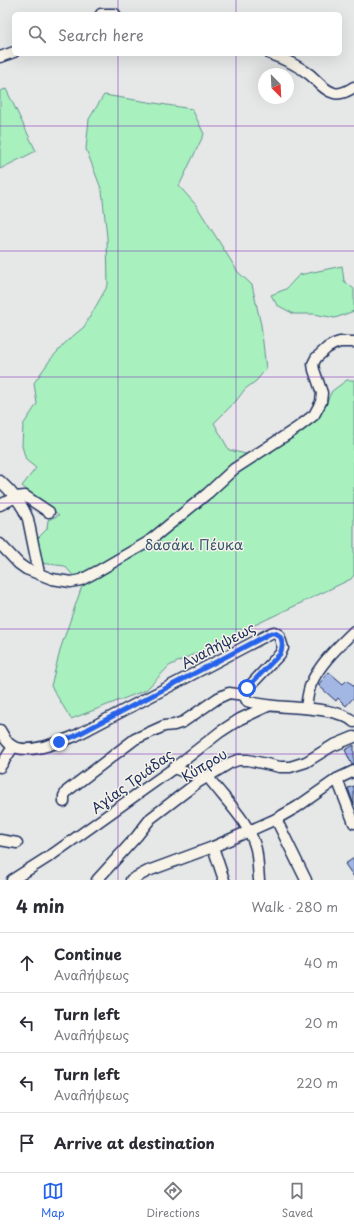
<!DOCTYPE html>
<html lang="en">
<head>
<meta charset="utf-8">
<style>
  body { margin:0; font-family:"Playpen Sans",sans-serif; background:#f2f2f3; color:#2b2b33 }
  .compass { position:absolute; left:258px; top:68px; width:36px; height:36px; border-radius:50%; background:#fff; box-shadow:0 4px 16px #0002; rotate:156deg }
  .stop { position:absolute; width:12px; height:12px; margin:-9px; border:3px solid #2563eb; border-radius:50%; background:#fff }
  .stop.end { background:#2563eb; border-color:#fff; box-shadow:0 1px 4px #0008 }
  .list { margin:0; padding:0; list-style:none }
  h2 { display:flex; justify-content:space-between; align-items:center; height:52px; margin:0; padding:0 16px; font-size:17px }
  h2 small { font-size:13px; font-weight:400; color:#7c7c81 }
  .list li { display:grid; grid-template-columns:26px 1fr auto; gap:12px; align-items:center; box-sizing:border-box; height:60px; padding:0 16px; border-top:1px solid #e1e1e2 }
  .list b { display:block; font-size:15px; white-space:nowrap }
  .list p { margin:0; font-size:13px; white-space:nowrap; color:#7c7c81 }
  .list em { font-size:13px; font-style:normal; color:#7c7c81 }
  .icon { flex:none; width:22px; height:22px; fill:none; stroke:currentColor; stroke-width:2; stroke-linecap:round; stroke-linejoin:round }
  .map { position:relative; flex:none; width:354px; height:880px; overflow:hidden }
  .search { position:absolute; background:#fff; box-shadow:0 4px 16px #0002; left:12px; right:12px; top:12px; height:44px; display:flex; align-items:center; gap:10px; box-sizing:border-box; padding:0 14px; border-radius:6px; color:#7c7c81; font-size:15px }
  .sheet { height:292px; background:#fff }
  nav { display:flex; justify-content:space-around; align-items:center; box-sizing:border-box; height:56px; border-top:1px solid #e1e1e2; background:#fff; font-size:11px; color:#7c7c81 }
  nav a { display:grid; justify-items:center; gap:2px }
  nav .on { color:#2563eb }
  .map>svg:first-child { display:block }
</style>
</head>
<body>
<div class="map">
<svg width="354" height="880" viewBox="0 0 354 880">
  <rect width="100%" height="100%" fill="#e6e7e7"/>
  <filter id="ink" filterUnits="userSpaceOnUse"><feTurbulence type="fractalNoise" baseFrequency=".025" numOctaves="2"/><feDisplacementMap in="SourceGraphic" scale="8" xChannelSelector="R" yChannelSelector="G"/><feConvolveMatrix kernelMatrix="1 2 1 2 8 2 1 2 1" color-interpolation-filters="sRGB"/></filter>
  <g filter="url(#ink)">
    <!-- green -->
    <g fill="#a8f1be" stroke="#62908e">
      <path d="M 6,89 L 36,151 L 0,169 L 0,91 Z"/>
      <path d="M 104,95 L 192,109 L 204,134 L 179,186 L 196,205 L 238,272 L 252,285 L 261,325 L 266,369 L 256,381 L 245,389 L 236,401 L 214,423 L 229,450 L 246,454 L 271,454 L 276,438 L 296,423 L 325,406 L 332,391 L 347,380 L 354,380 L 354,575 L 351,579 L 169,666 L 146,690 L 71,719 L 51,686 L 61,647 L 82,586 L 65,566 L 40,563 L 36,540 L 47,529 L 48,520 L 59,515 L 22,486 L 36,468 L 26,460 L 22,446 L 23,425 L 37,404 L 34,383 L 50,360 L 67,341 L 84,327 L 108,285 L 107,237 L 102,191 L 86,149 L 89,119 Z"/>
      <path d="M 342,266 L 344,281 L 354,289 L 354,311 L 335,318 L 314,314 L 294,314 L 277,305 L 271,295 L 286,289 L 299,275 Z"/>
    </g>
    <!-- building -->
    <g fill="#a3b7e5" stroke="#1b2f5e">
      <path d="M 329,672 L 343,684 L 347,680 L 354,686 L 354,697 L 346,706 L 338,698 L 336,701 L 318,685 Z"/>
      <path d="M 354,745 L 354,765 L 352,765 L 345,750 Z"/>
      <path d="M 354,786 L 354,805 L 348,788 Z"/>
      <path d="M 354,858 L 354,877 L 345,864 Z"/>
    </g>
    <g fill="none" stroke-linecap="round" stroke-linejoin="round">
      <!-- minor casing -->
      <g stroke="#1b2f5e" stroke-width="13">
        <g id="minor">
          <path d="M 101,14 L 115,14"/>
          <path d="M 270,54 C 284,59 297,65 309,74 C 317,80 323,90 334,93 C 341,95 348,91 354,87"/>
          <path d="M 0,57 L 14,52"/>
          <path d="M 0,481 C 12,492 22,503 28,519 L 39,573"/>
          <path d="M 0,505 L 16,497 L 25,496 L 49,512"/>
          <path d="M 0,544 L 19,564 L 26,569 L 52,579 L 71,582 L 81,580 L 98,571 L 148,542 L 208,493 L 234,469 L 297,428 L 314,415 L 321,402 L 322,393 L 314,370 L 313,364 L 316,358 L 327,348 L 334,344 L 340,342 L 354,342"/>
          <path d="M 306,708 C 307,700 308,691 311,684 C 320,663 339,646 354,631"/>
          <path d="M 0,730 C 3,735 6,742 11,745 C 26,756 60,742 75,736 L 271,633 L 274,632 L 279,635 L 283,648 L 280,654 L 244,692 L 244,695 L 247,701 C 275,711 334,703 354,722"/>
          <path d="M 0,767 L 13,747"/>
          <path d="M 174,768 L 189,774 L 208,777 C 225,800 249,821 256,849 C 258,859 258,870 259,880"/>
          <path d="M 337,779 L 354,823"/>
          <path d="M 64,802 L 64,796 L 67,791 L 135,739 L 164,726 L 174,725 L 183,722 L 218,698 L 229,693 L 244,695"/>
          <path d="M 276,819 L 306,880"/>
          <path d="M 0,840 L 17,843"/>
          <path d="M 213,847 L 224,880"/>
          <path d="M 12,880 L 53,854 L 174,768 L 220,732 L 240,719 L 268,706"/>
          <path d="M 97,880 L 137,836 L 151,818 L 197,783 L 230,763 L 238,760 L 248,760 L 280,767 L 290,767 L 306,762 L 332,746 L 354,737"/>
          <path d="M 131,880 L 148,871 L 213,847 L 276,819 L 297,807 L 337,779 L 354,771"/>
        </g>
      </g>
      <!-- minor -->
      <use href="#minor" stroke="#f7f3e8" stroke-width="10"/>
    </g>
  </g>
  <g fill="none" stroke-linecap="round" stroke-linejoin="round" filter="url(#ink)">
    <!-- route -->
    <path stroke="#2563eb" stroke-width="5" d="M 59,742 L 75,736 L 271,633 C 283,632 284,645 280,654 L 247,688"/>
  </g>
  <!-- grid -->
  <path fill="none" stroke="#7b2cbf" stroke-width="1" stroke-opacity="0.55" d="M 118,0 L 118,14M 236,0 L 236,14M 118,54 L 118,880M 236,54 L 236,880M 0,126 L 354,126M 0,251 L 354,251M 0,377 L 354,377M 0,503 L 354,503M 0,629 L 354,629M 0,754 L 354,754"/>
  <g text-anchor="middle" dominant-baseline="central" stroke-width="3" stroke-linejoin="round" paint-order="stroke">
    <!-- park labels -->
    <g font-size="14" fill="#375671" stroke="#f7f3e8">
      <text x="194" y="544">δασάκι Πέυκα</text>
    </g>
    <!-- street labels -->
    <g font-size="14" fill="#1b2f5e" stroke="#f7f3e8">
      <text transform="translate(218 645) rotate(-28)">Αναλήψεως</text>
      <text transform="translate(204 765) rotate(-31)">Κύπρου</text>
      <text transform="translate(132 781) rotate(-36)">Αγίας Τριάδας</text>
    </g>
  </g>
</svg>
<svg class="compass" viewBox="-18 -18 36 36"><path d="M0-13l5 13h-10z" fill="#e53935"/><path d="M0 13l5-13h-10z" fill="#7c7c81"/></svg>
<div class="stop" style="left:247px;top:688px"></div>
<div class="stop end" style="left:59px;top:742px"></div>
<div class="search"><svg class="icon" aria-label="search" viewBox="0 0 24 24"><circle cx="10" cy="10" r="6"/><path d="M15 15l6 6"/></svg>Search here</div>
</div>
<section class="sheet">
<h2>4 min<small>Walk · 280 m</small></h2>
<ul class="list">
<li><svg class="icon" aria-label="ahead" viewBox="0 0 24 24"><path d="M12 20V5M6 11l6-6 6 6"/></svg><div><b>Continue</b><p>Αναλήψεως</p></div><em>40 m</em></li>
<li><svg class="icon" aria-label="left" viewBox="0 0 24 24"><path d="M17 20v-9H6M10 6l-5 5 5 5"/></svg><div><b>Turn left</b><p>Αναλήψεως</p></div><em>20 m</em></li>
<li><svg class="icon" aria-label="left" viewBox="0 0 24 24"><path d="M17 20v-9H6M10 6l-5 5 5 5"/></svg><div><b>Turn left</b><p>Αναλήψεως</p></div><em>220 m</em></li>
<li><svg class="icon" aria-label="arrive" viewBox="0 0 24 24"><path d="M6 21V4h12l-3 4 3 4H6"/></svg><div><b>Arrive at destination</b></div></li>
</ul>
</section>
<nav>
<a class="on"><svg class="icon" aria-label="map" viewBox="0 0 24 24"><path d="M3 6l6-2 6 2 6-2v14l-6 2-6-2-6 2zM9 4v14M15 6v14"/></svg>Map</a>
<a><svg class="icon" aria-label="directions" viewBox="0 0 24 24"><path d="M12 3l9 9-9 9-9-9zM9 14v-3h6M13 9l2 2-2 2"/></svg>Directions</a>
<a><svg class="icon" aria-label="saved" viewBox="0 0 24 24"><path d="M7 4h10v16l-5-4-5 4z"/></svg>Saved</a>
</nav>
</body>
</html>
